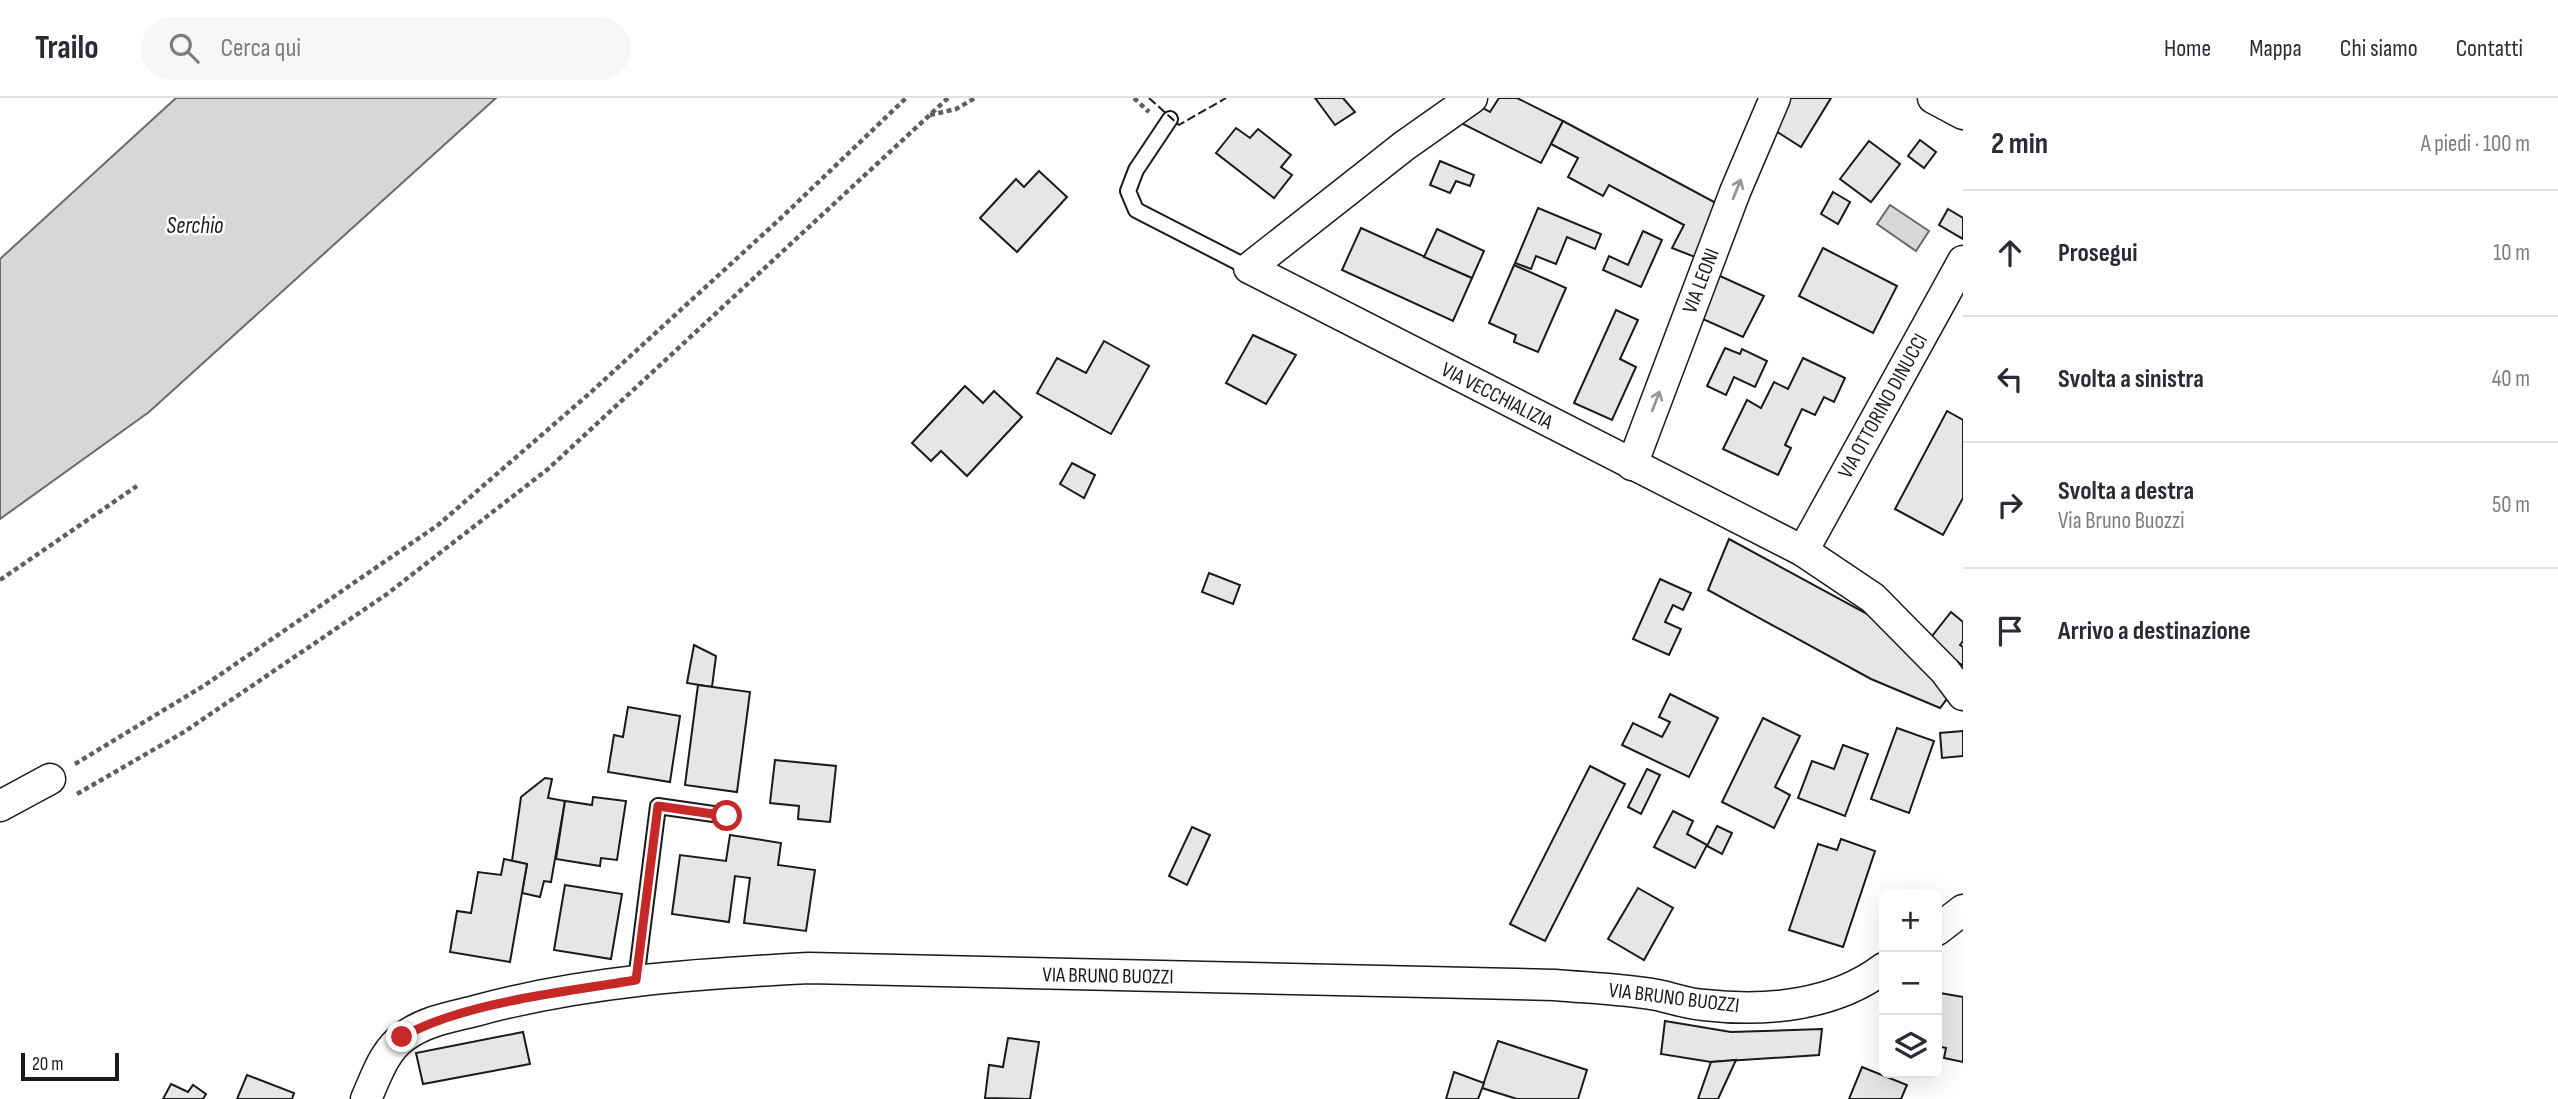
<!DOCTYPE html>
<html lang="it">
<head>
<meta charset="utf-8">
<style>
  body { margin:0; font-family:"Sofia Sans Condensed",sans-serif; background:#f7f7f7; color:#2b2b33 }
  .controls { position:absolute; right:21px; bottom:21px; display:grid; overflow:hidden; border-radius:10px; box-shadow:0 7px 28px #0002 }
  .controls button { width:63px; height:63px; display:grid; place-items:center; padding:0; border:0; border-bottom:2px solid #e1e1e2; background:#fff; color:#2b2b33; font:35px sans-serif }
  .scale { position:absolute; left:21px; bottom:18px; width:98px; box-sizing:border-box; padding-left:7px; border:4px solid #1a1a1a; border-top:0; font-size:19px; line-height:24px; white-space:nowrap; color:#1a1a1a; -webkit-text-stroke:5px #fff; paint-order:stroke }
  .stop { position:absolute; width:21px; height:21px; margin:-16px; border:5px solid #c62828; border-radius:50%; background:#fff }
  .stop.end { background:#c62828; border-color:#fff; box-shadow:0 2px 7px #0008 }
  .list { margin:0; padding:0; list-style:none }
  h2 { display:flex; justify-content:space-between; align-items:center; height:91px; margin:0; padding:0 28px; font-size:30px }
  h2 small { font-size:23px; font-weight:400; color:#7c7c81 }
  .list li { display:grid; grid-template-columns:46px 1fr auto; gap:21px; align-items:center; box-sizing:border-box; height:126px; padding:0 28px; border-top:2px solid #e1e1e2 }
  .list b { display:block; font-size:26px; white-space:nowrap }
  .list p { margin:0; font-size:23px; white-space:nowrap; color:#7c7c81 }
  .list em { font-size:23px; font-style:normal; color:#7c7c81 }
  .icon { flex:none; width:38px; height:38px; fill:none; stroke:currentColor; stroke-width:2; stroke-linecap:round; stroke-linejoin:round }
  .map { position:relative; flex:none; width:1963px; height:1001px; overflow:hidden }
  header { display:flex; align-items:center; gap:42px; box-sizing:border-box; height:98px; padding:0 35px; background:#fff; border-bottom:2px solid #e1e1e2 }
  header strong { font-size:33px }
  nav { display:flex; gap:38px; margin-inline-start:auto; font-size:24px }
  .search { width:490px; height:63px; background:#f7f7f7; display:flex; align-items:center; gap:18px; box-sizing:border-box; padding:0 24px; border-radius:38px; color:#7c7c81; font-size:26px }
  main { display:flex }
  aside { flex:1; background:#fff }
  .map>svg:first-child { display:block }
</style>
</head>
<body>
<header>
<strong>Trailo</strong>
<div class="search"><svg class="icon" aria-label="search" viewBox="0 0 24 24"><circle cx="10" cy="10" r="6"/><path d="M15 15l6 6"/></svg>Cerca qui</div>
<nav><a>Home</a><a>Mappa</a><a>Chi siamo</a><a>Contatti</a></nav>
</header>
<main>
<div class="map">
<svg width="1963" height="1001" viewBox="0 0 1963 1001">
  <rect width="100%" height="100%" fill="#fff"/>
  <!-- water -->
  <g fill="#d7d7d7" stroke="#6a6a6a" stroke-width="2">
    <path d="M 176,0 L 496,0 L 149,314 L 0,421 L 0,161 Z"/>
    <path d="M 1890,107 L 1929,133 L 1916,153 L 1877,126 Z"/>
  </g>
  <!-- building -->
  <g fill="#e6e6e6" stroke="#1a1a1a" stroke-width="2">
    <path d="M 1315,0 L 1343,0 L 1355,14 L 1335,27 Z"/>
    <path d="M 1499,0 L 1517,0 L 1563,23 L 1541,65 L 1457,23 L 1481,9 L 1490,14 Z"/>
    <path d="M 1789,0 L 1831,0 L 1801,49 L 1771,30 Z"/>
    <path d="M 1563,23 L 1716,105 L 1695,159 L 1672,150 L 1684,127 L 1609,87 L 1603,98 L 1568,79 L 1578,60 L 1551,46 Z"/>
    <path d="M 1236,30 L 1250,40 L 1258,31 L 1291,57 L 1281,69 L 1292,77 L 1274,100 L 1216,55 Z"/>
    <path d="M 1920,42 L 1936,54 L 1924,70 L 1908,58 Z"/>
    <path d="M 1869,43 L 1900,66 L 1871,104 L 1840,81 Z"/>
    <path d="M 1440,63 L 1474,77 L 1470,88 L 1456,83 L 1450,95 L 1430,87 Z"/>
    <path d="M 1039,73 L 1067,99 L 1017,154 L 980,120 L 1016,81 L 1024,89 Z"/>
    <path d="M 1833,94 L 1850,104 L 1838,126 L 1821,116 Z"/>
    <path d="M 1538,110 L 1601,136 L 1595,151 L 1567,139 L 1556,166 L 1536,158 L 1531,171 L 1515,165 Z"/>
    <path d="M 1948,111 L 1963,120 L 1963,141 L 1939,127 Z"/>
    <path d="M 1361,130 L 1472,180 L 1453,223 L 1342,172 Z"/>
    <path d="M 1437,131 L 1484,153 L 1472,180 L 1424,159 Z"/>
    <path d="M 1643,133 L 1662,142 L 1641,189 L 1603,172 L 1609,158 L 1628,167 Z"/>
    <path d="M 1823,150 L 1897,188 L 1873,235 L 1799,198 Z"/>
    <path d="M 1514,167 L 1566,190 L 1538,254 L 1514,244 L 1516,237 L 1489,225 Z"/>
    <path d="M 1709,173 L 1764,198 L 1743,239 L 1696,218 Z"/>
    <path d="M 1616,212 L 1638,222 L 1620,261 L 1636,269 L 1612,322 L 1574,305 Z"/>
    <path d="M 1253,237 L 1296,257 L 1266,306 L 1226,285 Z"/>
    <path d="M 1104,243 L 1149,268 L 1111,336 L 1037,295 L 1057,260 L 1086,275 Z"/>
    <path d="M 1725,250 L 1740,256 L 1742,251 L 1767,263 L 1755,289 L 1734,279 L 1726,297 L 1707,288 Z"/>
    <path d="M 1803,260 L 1845,280 L 1834,304 L 1824,299 L 1815,317 L 1802,311 L 1785,347 L 1791,350 L 1778,377 L 1723,351 L 1747,302 L 1761,310 L 1774,284 L 1788,291 Z"/>
    <path d="M 965,288 L 983,305 L 994,293 L 1022,319 L 967,378 L 941,353 L 931,363 L 912,345 Z"/>
    <path d="M 1947,313 L 1963,322 L 1963,400 L 1943,437 L 1895,411 Z"/>
    <path d="M 1072,365 L 1095,377 L 1084,400 L 1060,386 Z"/>
    <path d="M 1729,441 L 1871,518 L 1953,593 L 1940,610 L 1871,581 L 1708,492 Z"/>
    <path d="M 1209,475 L 1240,487 L 1233,506 L 1202,494 Z"/>
    <path d="M 1660,481 L 1691,495 L 1683,512 L 1673,507 L 1665,524 L 1681,531 L 1669,557 L 1633,541 Z"/>
    <path d="M 1951,514 L 1963,524 L 1963,543 L 1960,547 L 1963,549 L 1963,568 L 1929,542 Z"/>
    <path d="M 694,547 L 716,558 L 712,589 L 687,585 Z"/>
    <path d="M 698,587 L 750,594 L 737,694 L 685,687 Z"/>
    <path d="M 1670,596 L 1718,620 L 1689,679 L 1622,647 L 1633,625 L 1662,639 L 1670,624 L 1659,619 Z"/>
    <path d="M 628,609 L 680,618 L 670,684 L 608,674 L 614,637 L 623,639 Z"/>
    <path d="M 1763,620 L 1800,638 L 1775,689 L 1790,697 L 1774,730 L 1722,704 Z"/>
    <path d="M 1897,630 L 1934,643 L 1909,715 L 1871,701 Z"/>
    <path d="M 1963,633 L 1963,658 L 1942,660 L 1940,635 Z"/>
    <path d="M 1843,647 L 1868,656 L 1845,718 L 1798,700 L 1812,663 L 1834,671 Z"/>
    <path d="M 775,662 L 836,668 L 830,724 L 798,721 L 799,708 L 770,705 Z"/>
    <path d="M 1590,668 L 1625,686 L 1545,843 L 1510,826 Z"/>
    <path d="M 1647,671 L 1660,677 L 1641,716 L 1628,709 Z"/>
    <path d="M 545,680 L 552,681 L 548,700 L 565,703 L 551,784 L 544,783 L 540,799 L 522,795 L 527,766 L 512,763 L 521,699 Z"/>
    <path d="M 593,699 L 626,703 L 617,762 L 601,760 L 600,768 L 556,761 L 565,703 L 592,707 Z"/>
    <path d="M 1673,713 L 1693,723 L 1687,736 L 1707,747 L 1695,770 L 1654,749 Z"/>
    <path d="M 1717,728 L 1732,735 L 1722,756 L 1707,748 Z"/>
    <path d="M 1192,729 L 1210,737 L 1187,787 L 1169,778 Z"/>
    <path d="M 730,737 L 781,745 L 778,767 L 815,772 L 806,833 L 744,825 L 750,780 L 735,778 L 729,824 L 672,816 L 680,757 L 726,763 Z"/>
    <path d="M 1841,741 L 1875,753 L 1843,849 L 1789,832 L 1818,746 L 1837,752 Z"/>
    <path d="M 504,761 L 527,766 L 510,864 L 450,854 L 457,813 L 471,815 L 478,774 L 501,777 Z"/>
    <path d="M 565,787 L 622,796 L 611,861 L 554,852 Z"/>
    <path d="M 1638,790 L 1673,810 L 1644,862 L 1608,841 Z"/>
    <path d="M 1940,895 L 1963,899 L 1963,964 L 1944,960 L 1946,950 L 1937,948 L 1937,899 L 1940,900 Z"/>
    <path d="M 1665,923 L 1731,934 L 1822,931 L 1819,957 L 1711,964 L 1661,956 Z"/>
    <path d="M 523,934 L 530,966 L 423,986 L 416,955 Z"/>
    <path d="M 1008,940 L 1039,944 L 1030,1001 L 985,1000 L 989,967 L 1003,969 Z"/>
    <path d="M 1498,943 L 1587,972 L 1578,1001 L 1517,1001 L 1482,990 Z"/>
    <path d="M 1736,962 L 1718,1001 L 1698,1001 L 1711,964 Z"/>
    <path d="M 1862,969 L 1907,987 L 1901,1001 L 1849,1001 Z"/>
    <path d="M 1454,974 L 1484,985 L 1478,1001 L 1446,1001 Z"/>
    <path d="M 247,977 L 294,995 L 292,1001 L 237,1001 Z"/>
    <path d="M 171,986 L 188,994 L 193,987 L 206,996 L 203,1001 L 163,1001 Z"/>
  </g>
  <g fill="none" stroke-linecap="round" stroke-linejoin="round">
    <!-- lane casing -->
    <g stroke="#1a1a1a" stroke-width="18">
      <g id="lane">
        <path d="M 1170,21 L 1136,72 L 1128,93 L 1136,112 L 1249,170"/>
        <path d="M 636,882 L 658,708 L 727,718"/>
      </g>
    </g>
    <!-- street casing -->
    <g stroke="#1a1a1a" stroke-width="33">
      <g id="street">
        <path d="M 1472,0 L 1404,48 L 1249,170 L 1803,453 L 1873,500 L 1945,573 L 1963,597"/>
        <path d="M 1933,0 L 1963,16"/>
        <path d="M 1632,367 L 1735,94 L 1775,0"/>
        <path d="M 1803,453 L 1963,163"/>
        <path d="M 0,708 L 50,681"/>
        <path d="M 1937,832 L 1963,812"/>
        <path d="M 366,1001 C 376,979 384,952 405,938 C 426,923 451,919 475,913 C 584,883 696,876 809,870 L 1555,887 C 1588,890 1623,891 1657,897 C 1672,900 1688,906 1704,907 C 1765,914 1834,908 1884,870"/>
      </g>
    </g>
    <!-- path -->
    <g stroke="#5f5f5f" stroke-width="4.5" stroke-dasharray="5 3.5" stroke-linecap="butt">
      <path d="M 1134,0 L 1149,14"/>
      <path d="M 930,17 L 956,11 L 975,0"/>
      <path d="M 0,482 L 137,388"/>
      <path d="M 75,666 L 205,587 L 438,427 L 590,295 L 782,119 L 906,0"/>
      <path d="M 77,696 L 184,634 L 387,496 L 548,371 L 948,0"/>
    </g>
    <!-- lane -->
    <use href="#lane" stroke="#fff" stroke-width="14"/>
    <!-- street -->
    <use href="#street" stroke="#fff" stroke-width="30"/>
    <!-- fence -->
    <path stroke="#1a1a1a" stroke-width="2" stroke-dasharray="9 3.5" stroke-linecap="butt" d="M 1149,0 L 1179,27 L 1226,0"/>
  </g>
  <!-- one-way arrows -->
  <defs><path id="oneway-shaft" d="M-6 0H5M1.5-3L5.5 0L1.5 3" fill="none" stroke-width="1.6" stroke-linecap="round" stroke-linejoin="round" transform="scale(1.75)"/></defs>
  <g stroke="#989898">
    <use href="#oneway-shaft" transform="translate(1737 91) rotate(-68)"/>
    <use href="#oneway-shaft" transform="translate(1656 303) rotate(-69)"/>
  </g>
  <g fill="none" stroke-linecap="round" stroke-linejoin="round">
    <!-- route -->
    <path stroke="#c62828" stroke-width="9" d="M 402,939 C 464,904 565,894 636,882 L 658,708 L 727,718"/>
  </g>
  <g text-anchor="middle" dominant-baseline="central" stroke-width="5" stroke-linejoin="round" paint-order="stroke">
    <!-- street labels -->
    <g font-size="21" fill="#1a1a1a" stroke="#fff">
      <text transform="translate(1701 183) rotate(-69)">VIA LEONI</text>
      <text transform="translate(1497 298) rotate(27)">VIA VECCHIALIZIA</text>
      <text transform="translate(1883 308) rotate(-61)">VIA OTTORINO DINUCCI</text>
      <text transform="translate(1108 878) rotate(1)">VIA BRUNO BUOZZI</text>
      <text transform="translate(1674 900) rotate(7)">VIA BRUNO BUOZZI</text>
    </g>
    <!-- water labels -->
    <g font-size="23" font-style="italic" fill="#1a1a1a" stroke="#fff">
      <text x="195" y="128">Serchio</text>
    </g>
  </g>
</svg>
<div class="controls">
<button>+</button>
<button>−</button>
<button><svg class="icon" aria-label="layers" viewBox="0 0 24 24"><path d="M12 4l9 5-9 5-9-5zM3 14l9 5 9-5"/></svg></button>
</div>
<div class="scale">20 m</div>
<div class="stop" style="left:727px;top:718px"></div>
<div class="stop end" style="left:402px;top:939px"></div>
</div>
<aside>
<h2>2 min<small>A piedi · 100 m</small></h2>
<ul class="list">
<li><svg class="icon" aria-label="ahead" viewBox="0 0 24 24"><path d="M12 20V5M6 11l6-6 6 6"/></svg><div><b>Prosegui</b></div><em>10 m</em></li>
<li><svg class="icon" aria-label="left" viewBox="0 0 24 24"><path d="M17 20v-9H6M10 6l-5 5 5 5"/></svg><div><b>Svolta a sinistra</b></div><em>40 m</em></li>
<li><svg class="icon" aria-label="right" viewBox="0 0 24 24"><path d="M7 20v-9h11M14 6l5 5-5 5"/></svg><div><b>Svolta a destra</b><p>Via Bruno Buozzi</p></div><em>50 m</em></li>
<li><svg class="icon" aria-label="arrive" viewBox="0 0 24 24"><path d="M6 21V4h12l-3 4 3 4H6"/></svg><div><b>Arrivo a destinazione</b></div></li>
</ul>
</aside>
</main>
</body>
</html>
